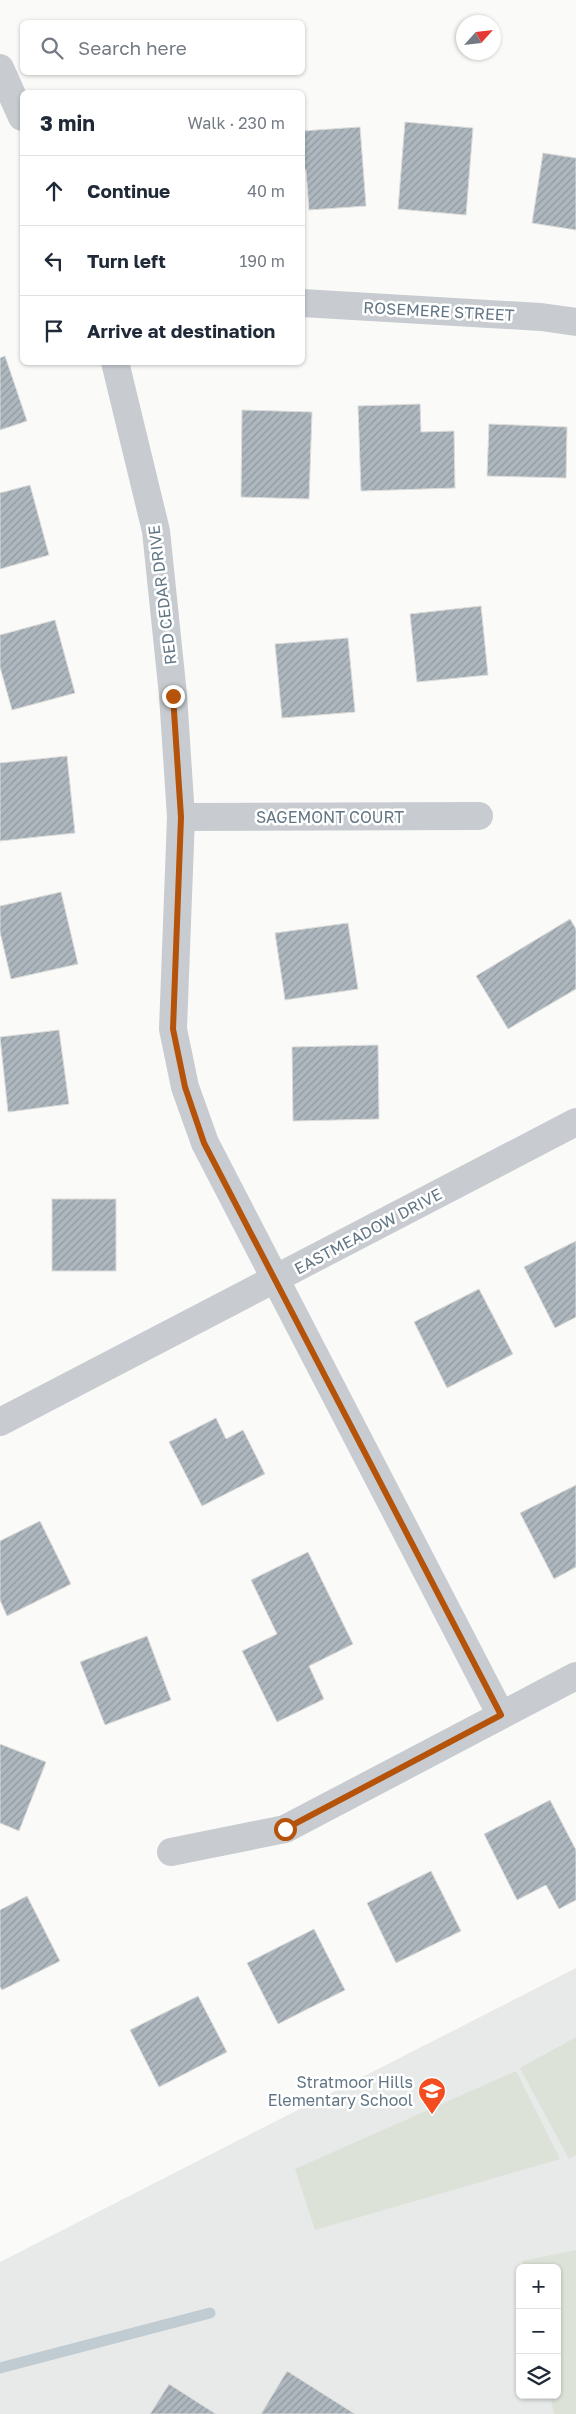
<!DOCTYPE html>
<html lang="en">
<head>
<meta charset="utf-8">
<style>
  body { margin:0; font-family:"Golos Text",sans-serif; background:#f2f2f3; color:#1f2937 }
  .controls { position:absolute; right:15px; bottom:15px; display:grid; overflow:hidden; border-radius:8px; box-shadow:0 1px 4px #0004 }
  .controls button { width:45px; height:45px; display:grid; place-items:center; padding:0; border:0; border-bottom:1px solid #e0e1e3; background:#fff; color:#1f2937; font:25px sans-serif }
  .compass { position:absolute; left:456px; top:15px; width:45px; height:45px; border-radius:50%; background:#fff; box-shadow:0 1px 4px #0004; rotate:63deg }
  .stop { position:absolute; width:15px; height:15px; margin:-11px; border:4px solid #b45309; border-radius:50%; background:#fff }
  .stop.end { background:#b45309; border-color:#fff; box-shadow:0 1px 5px #0008 }
  .list { margin:0; padding:0; list-style:none }
  h2 { display:flex; justify-content:space-between; align-items:center; height:65px; margin:0; padding:0 20px; font-size:21px }
  h2 small { font-size:16px; font-weight:400; color:#747a83 }
  .list li { display:grid; grid-template-columns:32px 1fr auto; gap:15px; align-items:center; box-sizing:border-box; height:70px; padding:0 20px; border-top:1px solid #e0e1e3 }
  .list b { display:block; font-size:19px; white-space:nowrap }
  .list em { font-size:16px; font-style:normal; color:#747a83 }
  .icon { flex:none; width:28px; height:28px; fill:none; stroke:currentColor; stroke-width:2; stroke-linecap:round; stroke-linejoin:round }
  .map { position:relative; flex:none; width:576px; height:2414px; overflow:hidden }
  .search { position:absolute; background:#fff; box-shadow:0 1px 4px #0004; left:20px; top:20px; width:285px; height:55px; display:flex; align-items:center; gap:12px; box-sizing:border-box; padding:0 18px; border-radius:8px; color:#747a83; font-size:19px }
  .panel { position:absolute; background:#fff; box-shadow:0 1px 4px #0004; left:20px; top:90px; width:285px; height:275px; border-radius:8px }
  .map>svg:first-child { display:block }
</style>
</head>
<body>
<div class="map">
<svg width="576" height="2414" viewBox="0 0 576 2414">
  <defs>
    <pattern id="building-hatch" width="6" height="6" patternUnits="userSpaceOnUse" patternTransform="scale(1.25)"><rect width="6" height="6" fill="#adb7bd"/><path d="M-1 1l2-2M0 6l6-6M5 7l2-2" fill="none" stroke="#90999f"/></pattern>
  </defs>
  <rect width="100%" height="100%" fill="#fafaf8"/>
  <!-- built -->
  <path fill="#e8e9e9" fill-rule="evenodd" d="M 576,1968 L 576,2414 L 0,2414 L 0,2262 ZM 520,2268 L 557,2268 L 557,2395 L 520,2395 Z"/>
  <!-- green -->
  <g fill="#dce2d8">
    <path d="M 576,2037 L 576,2155 L 569,2159 L 520,2068 Z"/>
    <path d="M 516,2071 L 560,2159 L 315,2230 L 295,2169 Z"/>
    <path d="M 576,2250 L 576,2414 L 554,2414 L 550,2395 L 557,2395 L 557,2268 L 523,2268 L 522,2261 Z"/>
  </g>
  <g fill="none" stroke-linecap="round" stroke-linejoin="round">
    <!-- stream -->
    <path stroke="#c0ccd1" stroke-width="11" d="M 0,2368 L 210,2313"/>
  </g>
  <!-- building -->
  <g fill="url(#building-hatch)" stroke="#dcdcda">
    <path d="M 405,122 L 473,128 L 466,215 L 398,209 Z"/>
    <path d="M 360,127 L 366,206 L 309,210 L 306,170 L 302,170 L 302,131 Z"/>
    <path d="M 543,153 L 576,158 L 576,230 L 532,223 Z"/>
    <path d="M 5,356 L 27,421 L 0,430 L 0,358 Z"/>
    <path d="M 420,404 L 421,432 L 454,431 L 455,488 L 361,491 L 358,406 Z"/>
    <path d="M 242,410 L 312,412 L 309,499 L 241,497 Z"/>
    <path d="M 489,424 L 567,427 L 566,478 L 487,476 Z"/>
    <path d="M 30,485 L 49,555 L 0,569 L 0,493 Z"/>
    <path d="M 481,606 L 488,675 L 417,682 L 410,614 Z"/>
    <path d="M 55,620 L 75,693 L 12,710 L 0,667 L 0,635 Z"/>
    <path d="M 348,638 L 355,712 L 282,718 L 275,644 Z"/>
    <path d="M 67,756 L 75,833 L 0,841 L 0,763 Z"/>
    <path d="M 61,892 L 78,964 L 11,979 L 0,932 L 0,906 Z"/>
    <path d="M 570,919 L 576,929 L 576,989 L 508,1029 L 476,976 Z"/>
    <path d="M 348,923 L 358,989 L 285,1000 L 275,933 Z"/>
    <path d="M 59,1030 L 69,1104 L 8,1112 L 0,1037 Z"/>
    <path d="M 378,1045 L 379,1119 L 293,1121 L 292,1047 Z"/>
    <rect x="52" y="1199" width="64" height="72"/>
    <path d="M 576,1241 L 576,1317 L 555,1328 L 524,1267 Z"/>
    <path d="M 479,1289 L 513,1354 L 447,1388 L 414,1322 Z"/>
    <path d="M 216,1418 L 226,1439 L 243,1430 L 265,1474 L 202,1506 L 169,1442 Z"/>
    <path d="M 576,1485 L 576,1567 L 554,1579 L 520,1513 Z"/>
    <path d="M 40,1521 L 71,1584 L 7,1616 L 0,1600 L 0,1541 Z"/>
    <path d="M 308,1552 L 353,1644 L 309,1666 L 324,1699 L 277,1722 L 242,1651 L 277,1634 L 251,1580 Z"/>
    <path d="M 147,1636 L 171,1700 L 105,1725 L 80,1662 Z"/>
    <path d="M 0,1744 L 46,1762 L 19,1831 L 0,1823 Z"/>
    <path d="M 550,1800 L 576,1850 L 576,1900 L 559,1909 L 546,1885 L 517,1900 L 484,1834 Z"/>
    <path d="M 431,1871 L 461,1931 L 396,1963 L 367,1903 Z"/>
    <path d="M 27,1896 L 60,1961 L 2,1990 L 0,1987 L 0,1910 Z"/>
    <path d="M 314,1929 L 345,1990 L 278,2024 L 247,1963 Z"/>
    <path d="M 198,1996 L 227,2052 L 159,2087 L 130,2030 Z"/>
    <path d="M 287,2371 L 355,2414 L 261,2414 Z"/>
    <path d="M 169,2384 L 216,2414 L 150,2414 Z"/>
  </g>
  <g fill="none" stroke-linecap="round" stroke-linejoin="round">
    <!-- minor -->
    <g stroke="#c8ccd0" stroke-width="28">
      <path d="M 0,68 L 22,117"/>
      <path d="M 302,303 L 541,317 L 576,322"/>
      <path d="M 115,362 L 156,531 L 173,695 L 181,817 L 173,1029 L 185,1087 L 205,1143 L 501,1715"/>
      <path d="M 181,817 L 479,816"/>
      <path d="M 0,1422 L 576,1122"/>
      <path d="M 171,1852 L 285,1829 L 576,1676"/>
    </g>
  </g>
  <g fill="none" stroke-linecap="round" stroke-linejoin="round">
    <!-- route -->
    <path stroke="#b45309" stroke-width="6" d="M 173,696 L 181,817 L 173,1029 L 185,1087 L 204,1143 L 501,1715 L 285,1829"/>
  </g>
  <!-- icons -->
  <defs>
    <g id="school-pin" transform="scale(1.4375)"><path d="M0 17L-7.5 6A9.5 9.5 0 1 1 7.5 6Z" fill="#f34d1f" stroke="#fff"/><path d="M0-5L7-2L0 1L-7-2ZM-4 1L0 2.5L4 1V4Q0 6-4 4Z" fill="#fff"/></g>
  </defs>
  <g fill-rule="evenodd">
    <use href="#school-pin" x="432" y="2091"/>
  </g>
  <g text-anchor="middle" dominant-baseline="central" stroke-width="5" stroke-linejoin="round" paint-order="stroke">
    <!-- street labels -->
    <g font-size="16" fill="#627685" stroke="#fff">
      <text transform="translate(439 311) rotate(3)">ROSEMERE STREET</text>
      <text transform="translate(162 595) rotate(-97)">RED CEDAR DRIVE</text>
      <text x="330" y="817">SAGEMONT COURT</text>
      <text transform="translate(368 1231) rotate(-28)">EASTMEADOW DRIVE</text>
    </g>
    <!-- poi labels -->
    <g font-size="16" fill="#627685" stroke="#fff" text-anchor="end">
      <text x="413" y="2082">Stratmoor Hills<tspan x="413" dy="18">Elementary School</tspan></text>
    </g>
  </g>
</svg>
<div class="controls">
<button>+</button>
<button>−</button>
<button><svg class="icon" aria-label="layers" viewBox="0 0 24 24"><path d="M12 4l9 5-9 5-9-5zM3 14l9 5 9-5"/></svg></button>
</div>
<svg class="compass" viewBox="-18 -18 36 36"><path d="M0-13l5 13h-10z" fill="#e53935"/><path d="M0 13l5-13h-10z" fill="#747a83"/></svg>
<div class="stop" style="left:285px;top:1829px"></div>
<div class="stop end" style="left:173px;top:696px"></div>
<div class="search"><svg class="icon" aria-label="search" viewBox="0 0 24 24"><circle cx="10" cy="10" r="6"/><path d="M15 15l6 6"/></svg>Search here</div>
<section class="panel">
<h2>3 min<small>Walk · 230 m</small></h2>
<ul class="list">
<li><svg class="icon" aria-label="ahead" viewBox="0 0 24 24"><path d="M12 20V5M6 11l6-6 6 6"/></svg><div><b>Continue</b></div><em>40 m</em></li>
<li><svg class="icon" aria-label="left" viewBox="0 0 24 24"><path d="M17 20v-9H6M10 6l-5 5 5 5"/></svg><div><b>Turn left</b></div><em>190 m</em></li>
<li><svg class="icon" aria-label="arrive" viewBox="0 0 24 24"><path d="M6 21V4h12l-3 4 3 4H6"/></svg><div><b>Arrive at destination</b></div></li>
</ul>
</section>
</div>
</body>
</html>
